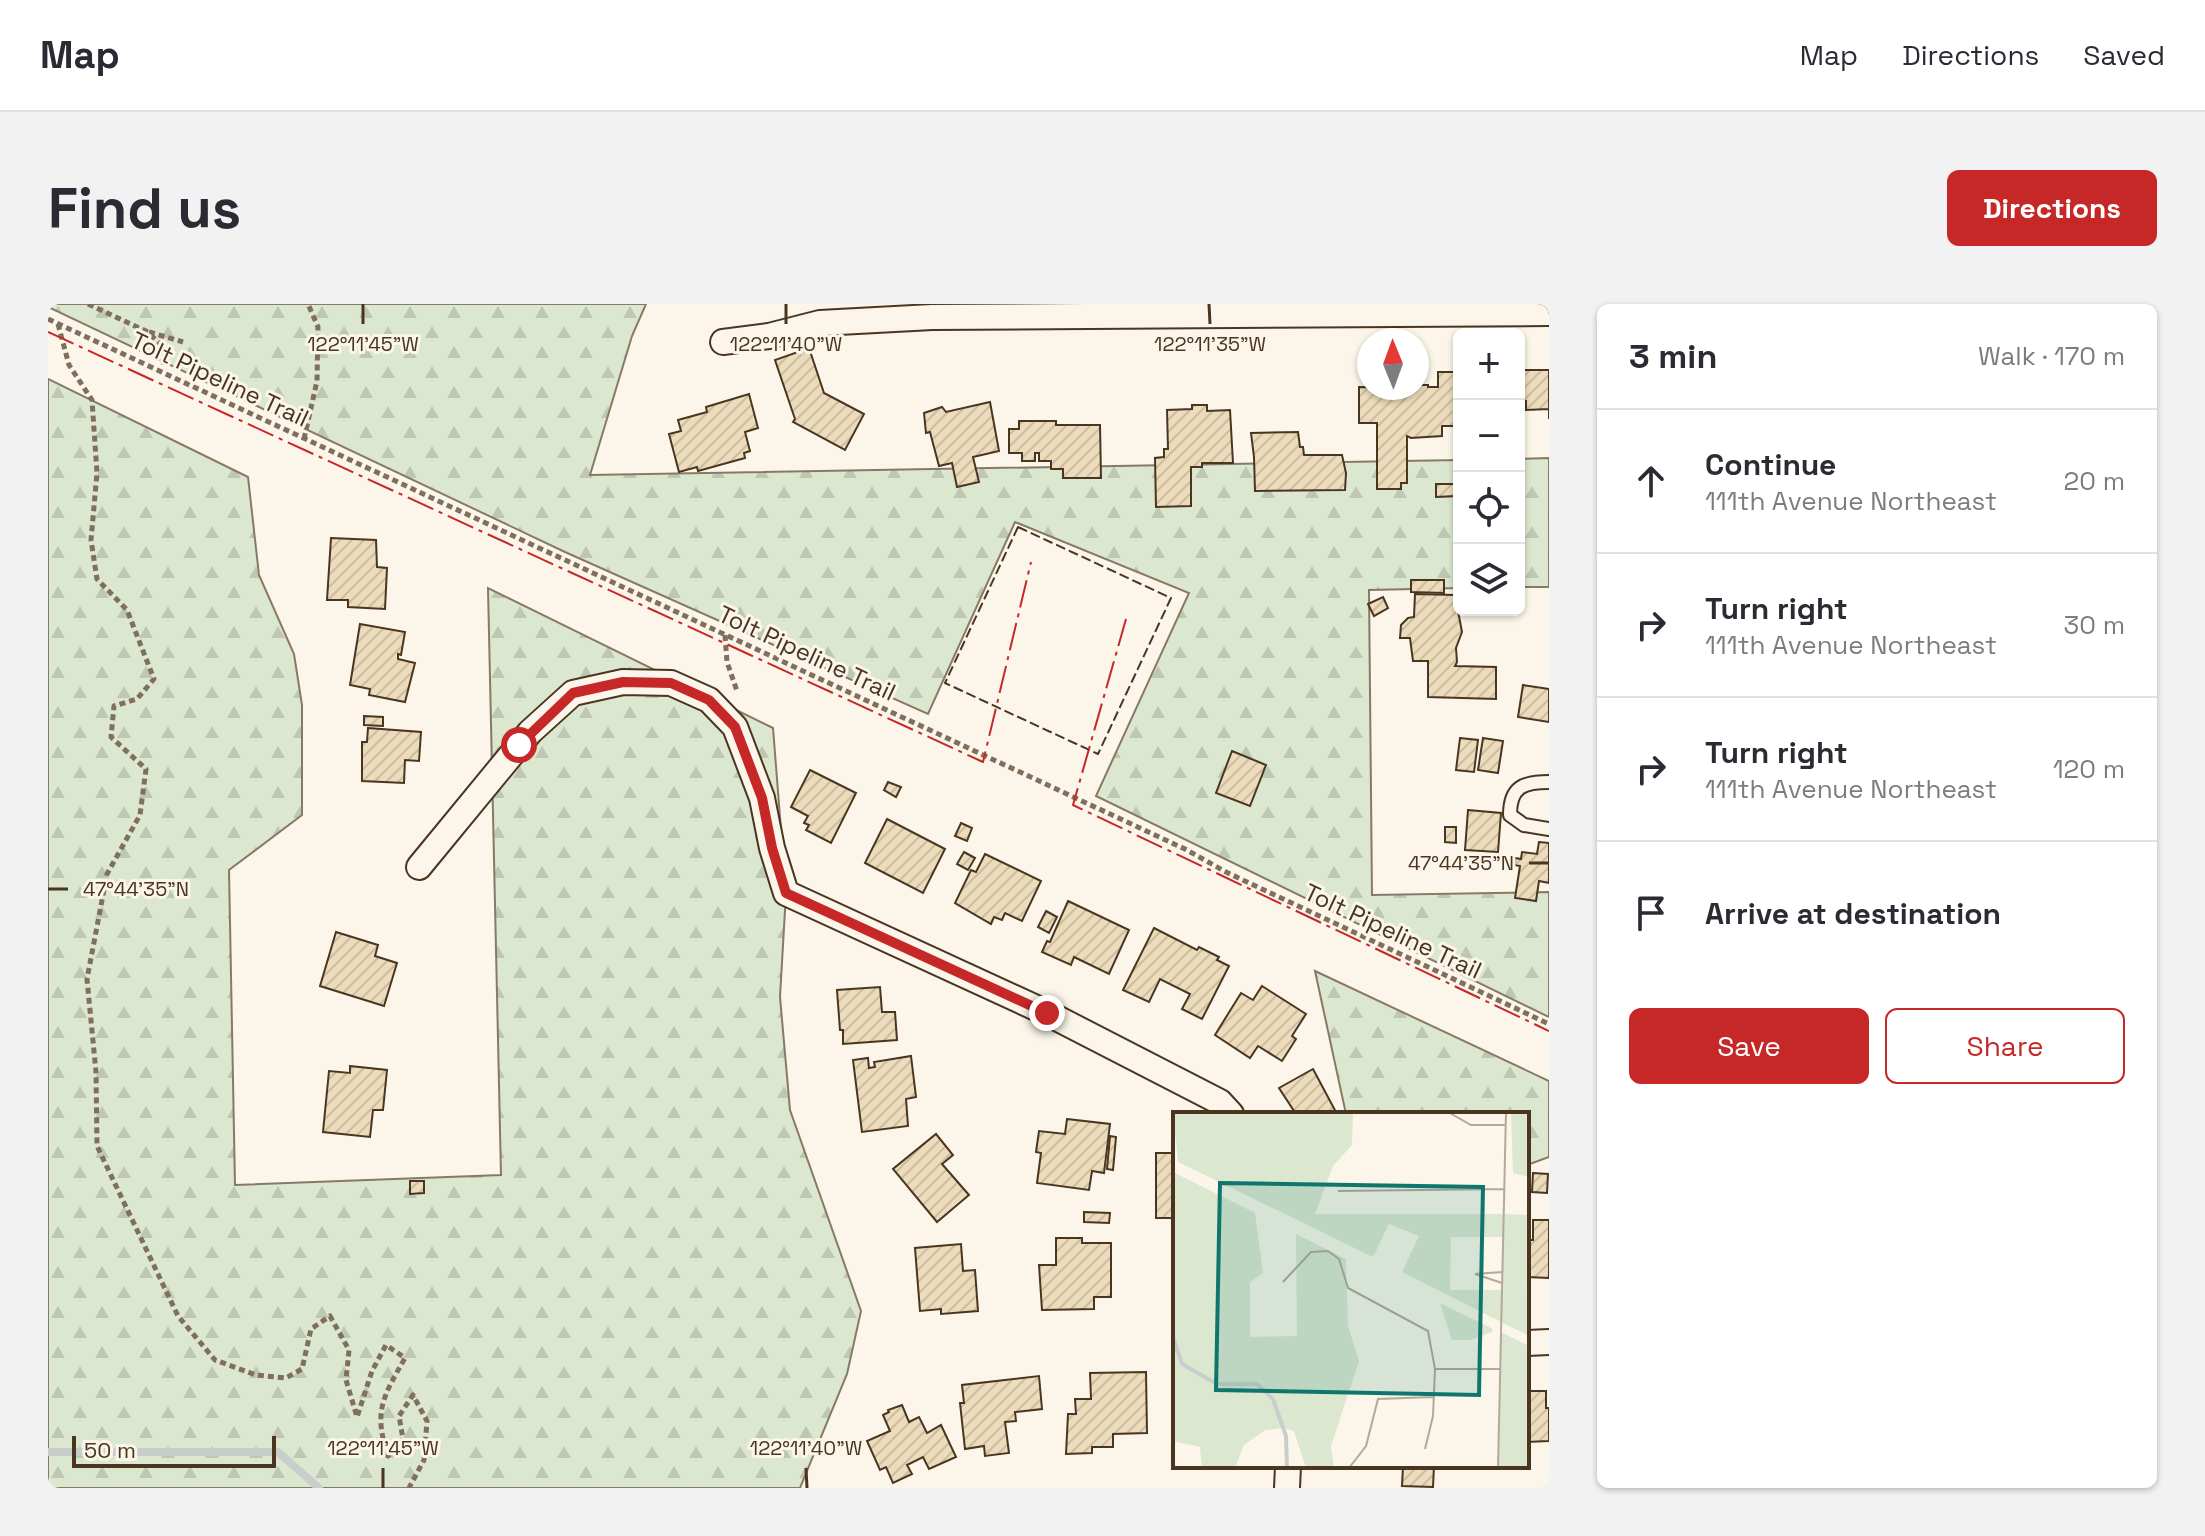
<!DOCTYPE html>
<html lang="en">
<head>
<meta charset="utf-8">
<style>
  body { margin:0; font-family:"Space Grotesk",sans-serif; background:#f2f2f3; color:#2b2b33 }
  .controls { position:absolute; right:24px; top:24px; display:grid; overflow:hidden; border-radius:12px; box-shadow:0 2px 6px #0004 }
  .controls button { width:72px; height:72px; display:grid; place-items:center; padding:0; border:0; border-bottom:2px solid #e1e1e2; background:#fff; color:#2b2b33; font:40px sans-serif }
  .compass { position:absolute; left:1309px; top:24px; width:72px; height:72px; border-radius:50%; background:#fff; box-shadow:0 2px 6px #0004; rotate:359deg }
  .scale { position:absolute; left:24px; bottom:20px; width:204px; box-sizing:border-box; padding-left:8px; border:4px solid #4a3520; border-top:0; font-size:22px; line-height:28px; white-space:nowrap; color:#4a3520; -webkit-text-stroke:6px #fbf6e9; paint-order:stroke }
  .stop { position:absolute; width:24px; height:24px; margin:-18px; border:6px solid #c62828; border-radius:50%; background:#fff }
  .stop.end { background:#c62828; border-color:#fff; box-shadow:0 2px 8px #0008 }
  .list { margin:0; padding:0; list-style:none }
  h2 { display:flex; justify-content:space-between; align-items:center; height:104px; margin:0; padding:0 32px; font-size:34px }
  h2 small { font-size:26px; font-weight:400; color:#7c7c81 }
  .list li { display:grid; grid-template-columns:52px 1fr auto; gap:24px; align-items:center; box-sizing:border-box; height:144px; padding:0 32px; border-top:2px solid #e1e1e2 }
  .list b { display:block; font-size:30px; white-space:nowrap }
  .list p { margin:0; font-size:26px; white-space:nowrap; color:#7c7c81 }
  .list em { font-size:26px; font-style:normal; color:#7c7c81 }
  .actions { display:flex; gap:16px; padding:24px 32px }
  .actions a { flex:1; padding:18px 0; border:2px solid #c62828; border-radius:12px; text-align:center; font-size:28px; color:#c62828 }
  .actions .main { background:#c62828; color:#fff }
  .icon { flex:none; width:44px; height:44px; fill:none; stroke:currentColor; stroke-width:2; stroke-linecap:round; stroke-linejoin:round }
  .map { position:relative; flex:none; width:1501px; height:1184px; overflow:hidden; border-radius:12px }
  header { display:flex; align-items:center; gap:48px; box-sizing:border-box; height:112px; padding:0 40px; background:#fff; border-bottom:2px solid #e1e1e2 }
  header strong { font-size:38px }
  nav { display:flex; gap:44px; margin-inline-start:auto; font-size:28px }
  .intro { display:flex; align-items:center; justify-content:space-between; box-sizing:border-box; height:192px; padding:0 48px }
  h1 { margin:0; font-size:56px }
  .button { padding:20px 36px; border-radius:12px; background:#c62828; color:#fff; font-size:28px; font-weight:700 }
  main { display:flex; gap:48px; padding:0 48px }
  aside { flex:1; background:#fff; border-radius:12px; box-shadow:0 2px 6px #0004 }
  .map>svg:first-child { display:block }
</style>
</head>
<body>
<header>
<strong>Map</strong>
<nav><a>Map</a><a>Directions</a><a>Saved</a></nav>
</header>
<div class="intro"><h1>Find us</h1><a class="button">Directions</a></div>
<main>
<div class="map">
<svg width="1501" height="1184" viewBox="0 0 1501 1184">
  <defs>
    <pattern id="forest-firs" width="22" height="20" patternUnits="userSpaceOnUse" patternTransform="scale(2)"><rect width="22" height="20" fill="#dce7d0"/><path d="M5 1l3.5 6h-7zM16 11l3.5 6h-7z" fill="#bec7b2"/></pattern>
    <pattern id="building-hatch" width="6" height="6" patternUnits="userSpaceOnUse" patternTransform="scale(2)"><rect width="6" height="6" fill="#ecdcbc"/><path d="M-1 1l2-2M0 6l6-6M5 7l2-2" fill="none" stroke="#ccbda1"/></pattern>
  </defs>
  <rect width="100%" height="100%" fill="#fbf6e9"/>
  <!-- forest -->
  <g fill="url(#forest-firs)" stroke="#887966" stroke-width="2">
    <path d="M 0,0 L 598,0 L 584,32 L 542,171 L 1411,156 L 1411,284 L 1321,286 L 1324,591 L 1501,588 L 1501,713 L 1048,492 L 1141,289 L 967,218 L 880,410 L 517,248 L 0,3 Z"/>
    <path d="M 0,75 L 200,173 L 211,271 L 246,350 L 254,401 L 254,511 L 181,566 L 187,881 L 453,871 L 440,284 L 725,424 L 738,589 L 732,693 L 742,806 L 813,1007 L 799,1070 L 752,1184 L 0,1184 Z"/>
    <path d="M 1501,154 L 1501,283 L 1471,283 L 1471,155 Z"/>
    <path d="M 1267,667 L 1501,777 L 1501,853 L 1479,861 L 1479,810 L 1298,810 Z"/>
  </g>
  <g fill="none" stroke-linecap="round" stroke-linejoin="round">
    <!-- stream -->
    <path stroke="#c9cecd" stroke-width="8" d="M 0,1148 L 230,1148 L 271,1184"/>
  </g>
  <!-- building -->
  <g fill="url(#building-hatch)" stroke="#4a3520" stroke-width="2">
    <path d="M 761,44 L 776,89 L 816,110 L 797,146 L 745,118 L 747,115 L 727,56 Z"/>
    <path d="M 1471,66 L 1501,66 L 1501,115 L 1501,105 L 1478,106 L 1478,97 L 1471,98 Z"/>
    <path d="M 1390,68 L 1411,68 L 1411,119 L 1406,119 L 1406,122 L 1394,122 L 1394,132 L 1363,134 L 1359,132 L 1359,179 L 1353,179 L 1353,185 L 1329,185 L 1329,119 L 1311,119 L 1311,83 L 1369,84 L 1369,81 L 1380,81 L 1380,83 L 1390,83 Z"/>
    <path d="M 701,90 L 710,124 L 697,128 L 702,147 L 696,149 L 697,154 L 650,167 L 649,163 L 631,168 L 621,130 L 633,127 L 630,116 L 659,108 L 658,103 Z"/>
    <path d="M 942,98 L 951,147 L 925,153 L 931,178 L 909,183 L 904,159 L 891,162 L 882,128 L 878,129 L 876,109 L 894,103 L 898,108 Z"/>
    <path d="M 1144,101 L 1159,101 L 1159,107 L 1182,106 L 1185,159 L 1154,159 L 1154,163 L 1143,163 L 1143,202 L 1108,203 L 1107,154 L 1116,153 L 1116,145 L 1120,145 L 1119,106 L 1144,105 Z"/>
    <path d="M 971,117 L 1008,117 L 1008,121 L 1052,121 L 1053,174 L 1015,174 L 1015,165 L 1003,165 L 1003,157 L 991,157 L 991,149 L 987,149 L 987,157 L 974,157 L 974,149 L 961,149 L 961,125 L 971,125 Z"/>
    <path d="M 1250,128 L 1252,143 L 1255,143 L 1256,151 L 1294,151 L 1298,169 L 1297,186 L 1207,187 L 1206,153 L 1203,129 Z"/>
    <path d="M 1388,180 L 1408,180 L 1408,192 L 1388,193 Z"/>
    <path d="M 283,234 L 328,236 L 329,263 L 339,264 L 337,305 L 300,303 L 300,296 L 279,296 Z"/>
    <path d="M 1363,276 L 1396,276 L 1396,289 L 1363,288 Z"/>
    <path d="M 1367,290 L 1407,291 L 1414,328 L 1408,344 L 1409,358 L 1407,362 L 1448,363 L 1448,395 L 1380,393 L 1380,357 L 1365,357 L 1362,334 L 1352,334 L 1353,321 L 1360,314 L 1366,313 Z"/>
    <path d="M 1335,293 L 1340,304 L 1326,312 L 1320,300 Z"/>
    <path d="M 312,320 L 357,328 L 353,351 L 350,350 L 350,355 L 367,359 L 357,398 L 321,391 L 322,385 L 302,381 Z"/>
    <path d="M 1475,381 L 1501,385 L 1501,418 L 1470,413 Z"/>
    <path d="M 316,412 L 335,413 L 335,422 L 316,421 Z"/>
    <path d="M 320,424 L 373,428 L 371,457 L 357,456 L 356,479 L 314,477 L 314,438 L 319,438 Z"/>
    <path d="M 1412,434 L 1430,436 L 1426,468 L 1408,466 Z"/>
    <path d="M 1435,434 L 1455,437 L 1450,469 L 1430,466 Z"/>
    <path d="M 1184,447 L 1218,461 L 1202,502 L 1168,489 Z"/>
    <path d="M 762,466 L 808,489 L 783,539 L 758,526 L 761,521 L 756,519 L 760,512 L 743,503 Z"/>
    <path d="M 840,478 L 853,483 L 848,493 L 836,486 Z"/>
    <path d="M 1420,506 L 1453,509 L 1450,548 L 1417,546 Z"/>
    <path d="M 839,515 L 897,545 L 875,589 L 817,559 Z"/>
    <path d="M 913,519 L 924,524 L 919,537 L 907,532 Z"/>
    <path d="M 1397,523 L 1408,523 L 1408,539 L 1397,538 Z"/>
    <path d="M 1491,538 L 1501,539 L 1501,579 L 1491,577 L 1488,597 L 1467,594 L 1472,562 L 1466,561 L 1467,554 L 1473,555 L 1474,548 L 1489,550 Z"/>
    <path d="M 916,548 L 927,554 L 920,566 L 909,560 Z"/>
    <path d="M 937,550 L 993,577 L 974,617 L 957,609 L 954,616 L 946,613 L 943,620 L 907,599 L 923,566 L 928,568 Z"/>
    <path d="M 1020,597 L 1081,626 L 1061,670 L 1026,653 L 1023,661 L 994,648 L 999,637 L 1002,638 Z"/>
    <path d="M 998,607 L 1009,613 L 1001,629 L 990,623 Z"/>
    <path d="M 1106,624 L 1149,646 L 1151,643 L 1171,653 L 1169,656 L 1181,662 L 1154,715 L 1134,705 L 1142,690 L 1112,675 L 1101,698 L 1075,686 Z"/>
    <path d="M 288,628 L 330,641 L 327,652 L 349,659 L 336,702 L 272,682 Z"/>
    <path d="M 1214,682 L 1258,710 L 1244,732 L 1248,735 L 1234,757 L 1210,742 L 1202,754 L 1167,731 L 1193,689 L 1205,696 Z"/>
    <path d="M 832,683 L 834,708 L 847,708 L 849,736 L 795,740 L 795,726 L 792,726 L 789,686 Z"/>
    <path d="M 863,752 L 868,793 L 858,795 L 860,822 L 814,828 L 805,756 L 820,754 L 821,764 L 827,763 L 826,758 Z"/>
    <path d="M 302,762 L 339,766 L 335,806 L 325,806 L 322,833 L 275,828 L 281,767 L 302,769 Z"/>
    <path d="M 1265,765 L 1289,810 L 1248,810 L 1231,784 Z"/>
    <path d="M 1019,815 L 1062,820 L 1056,869 L 1044,867 L 1041,886 L 989,879 L 993,849 L 988,848 L 991,827 L 1017,830 Z"/>
    <path d="M 888,830 L 905,851 L 894,860 L 921,891 L 889,918 L 845,865 Z"/>
    <path d="M 1062,832 L 1068,833 L 1065,866 L 1059,865 Z"/>
    <rect x="1108" y="849" width="19" height="65"/>
    <path d="M 1485,869 L 1500,870 L 1499,889 L 1484,888 Z"/>
    <path d="M 362,877 L 376,877 L 376,889 L 362,890 Z"/>
    <path d="M 1036,908 L 1062,909 L 1061,919 L 1036,918 Z"/>
    <path d="M 1485,916 L 1501,916 L 1501,974 L 1479,973 L 1480,936 L 1485,936 Z"/>
    <path d="M 1008,934 L 1034,934 L 1034,939 L 1063,939 L 1063,993 L 1046,993 L 1046,1005 L 994,1006 L 991,961 L 1008,961 Z"/>
    <path d="M 913,940 L 915,967 L 927,966 L 930,1007 L 893,1010 L 893,1005 L 872,1007 L 867,944 Z"/>
    <path d="M 1098,1068 L 1099,1129 L 1065,1130 L 1065,1143 L 1044,1143 L 1044,1149 L 1018,1150 L 1020,1110 L 1028,1110 L 1027,1095 L 1043,1095 L 1042,1069 Z"/>
    <path d="M 991,1072 L 994,1105 L 967,1108 L 968,1117 L 957,1118 L 961,1149 L 937,1152 L 936,1142 L 917,1145 L 912,1099 L 916,1099 L 914,1081 Z"/>
    <path d="M 1479,1087 L 1498,1087 L 1498,1104 L 1501,1104 L 1501,1137 L 1479,1138 Z"/>
    <path d="M 854,1101 L 861,1118 L 871,1113 L 879,1129 L 893,1121 L 908,1153 L 881,1165 L 875,1153 L 859,1161 L 864,1170 L 845,1179 L 838,1163 L 832,1166 L 819,1137 L 842,1127 L 835,1111 L 841,1108 L 840,1106 Z"/>
    <path d="M 1355,1162 L 1386,1162 L 1385,1183 L 1354,1182 Z"/>
  </g>
  <g fill="none" stroke-linecap="round" stroke-linejoin="round">
    <!-- lane casing -->
    <g stroke="#4a3520" stroke-width="16">
      <path id="lane" d="M 1501,478 C 1475,478 1462,483 1462,511 L 1476,521 L 1501,525"/>
    </g>
    <!-- street casing -->
    <g stroke="#4a3520" stroke-width="28">
      <g id="street">
        <path d="M 675,38 L 721,32 L 772,19 L 884,13 L 1501,9"/>
        <path d="M 371,563 L 482,428 L 525,389 L 575,378 L 623,379 L 661,396 L 687,423 L 714,494 L 724,544 L 738,589 L 999,709 L 1172,798 L 1183,810"/>
        <path d="M 1479,1039 L 1501,1038"/>
        <path d="M 1239,1184 L 1240,1162"/>
      </g>
    </g>
    <!-- path -->
    <g stroke="#7f6f5c" stroke-width="5" stroke-dasharray="6 4" stroke-linecap="butt">
      <path d="M 40,0 L 100,28 L 117,45 L 115,64"/>
      <path d="M 0,15 L 1137,545 L 1178,568 L 1501,720"/>
      <path d="M 10,20 L 21,61 L 44,96 L 49,169 L 43,236 L 49,275 L 79,306 L 106,375 L 89,395 L 66,402 L 63,433 L 98,465 L 92,511 L 59,570 L 39,675 L 48,768 L 49,842 L 130,1012 L 167,1056 L 208,1071 L 238,1074 L 254,1065 L 263,1025 L 282,1012 L 301,1046 L 298,1076 L 309,1113 L 324,1067 L 338,1041 L 357,1054 C 335,1093 325,1107 340,1152 L 355,1135 L 351,1112 L 365,1091 L 379,1117 L 376,1156 L 361,1184"/>
      <path d="M 101,28 L 135,38"/>
      <path d="M 256,135 L 269,77 L 270,23 L 260,0"/>
      <path d="M 677,331 L 679,358 L 689,387"/>
    </g>
    <!-- lane -->
    <use href="#lane" stroke="#fbf6e9" stroke-width="12"/>
    <!-- street -->
    <use href="#street" stroke="#fbf6e9" stroke-width="24"/>
    <!-- fence -->
    <path stroke="#4a3520" stroke-width="2" stroke-dasharray="10 4" stroke-linecap="butt" d="M 970,223 L 1123,294 L 1050,450 L 897,379 Z"/>
    <!-- power -->
    <g stroke="#c62828" stroke-width="2" stroke-dasharray="28 6 4 6" stroke-linecap="butt">
      <path d="M 0,28 L 935,458 L 983,258"/>
      <path d="M 1078,315 L 1025,501 L 1501,727"/>
    </g>
  </g>
  <g fill="none" stroke-linecap="round" stroke-linejoin="round">
    <!-- route -->
    <path stroke="#c62828" stroke-width="10" d="M 471,441 L 525,389 L 575,378 L 623,379 L 661,396 L 687,423 L 714,494 L 724,544 L 738,589 L 999,709"/>
  </g>
  <!-- ticks -->
  <path fill="none" stroke="#4a3520" stroke-width="3" d="M 315,0 L 315,20M 738,0 L 738,20M 1161,0 L 1162,20M 1481,559 L 1501,559M 0,585 L 20,585M 335,1164 L 335,1184M 758,1164 L 759,1184"/>
  <g text-anchor="middle" dominant-baseline="central" stroke-width="6" stroke-linejoin="round" paint-order="stroke">
    <!-- street labels -->
    <g font-size="24" fill="#4a3520" stroke="#fbf6e9">
      <text transform="translate(172 75) rotate(25)">Tolt Pipeline Trail</text>
      <text transform="translate(759 349) rotate(25)">Tolt Pipeline Trail</text>
      <text transform="translate(1345 627) rotate(25)">Tolt Pipeline Trail</text>
    </g>
  </g>
  <!-- overview -->
  <g transform="translate(1125 808)">
    <rect width="356" height="356" fill="#fbf6e9"/>
    <path d="M 330,102 L 356,103 L 356,165 L 329,211 Z" fill="#dce7d0"/>
    <path d="M 0,0 L 180,0 L 179,33 L 160,54 L 142,102 L 330,102 L 330,125 L 278,125 L 277,178 L 329,178 L 329,209 L 356,165 L 356,224 L 229,160 L 246,124 L 216,112 L 200,145 L 5,50 ZM 0,60 L 82,101 L 90,161 L 77,170 L 77,225 L 124,224 L 123,122 L 173,147 L 175,214 L 186,249 L 158,334 L 161,356 L 133,356 L 121,319 L 110,316 L 92,318 L 71,333 L 62,356 L 29,356 L 27,335 L 0,329 ZM 267,191 L 320,217 L 319,220 L 297,228 L 279,228 ZM 328,220 L 356,234 L 356,356 L 325,356 Z" fill="#dce7d0"/>
    <path d="M 338,0 L 356,0 L 356,65 L 340,61 Z" fill="#dce7d0"/>
    <path fill="none" stroke="#c9cecd" stroke-width="4" d="M 0,225 L 9,252 L 44,272 L 84,272 L 100,287 L 113,324 L 114,356"/>
    <path fill="none" stroke="#b4a999" stroke-width="2" d="M 275,0 L 298,13 L 333,13M 165,79 L 331,77M 110,170 L 138,140 L 155,139 L 166,147 L 175,176 L 255,219 L 262,257 L 260,304 L 252,337M 329,171 L 302,162 L 329,160M 262,257 L 327,257M 176,356 L 193,334 L 205,287 L 260,285M 325,356 L 333,0"/>
    <path fill="#0f766e" fill-opacity="0.15" stroke="#0f766e" stroke-width="4" d="M 47,71 L 310,75 L 306,283 L 43,278 Z"/>
    <rect width="356" height="356" fill="none" stroke="#4a3520" stroke-width="4"/>
  </g>
  <g font-size="20" text-anchor="middle" fill="#4a3520" stroke="#fbf6e9" stroke-width="6" stroke-linejoin="round" paint-order="stroke">
    <text x="315" y="47">122°11'45"W</text>
    <text x="738" y="47">122°11'40"W</text>
    <text x="1162" y="47">122°11'35"W</text>
    <text x="1413" y="566">47°44'35"N</text>
    <text x="88" y="592">47°44'35"N</text>
    <text x="335" y="1151">122°11'45"W</text>
    <text x="758" y="1151">122°11'40"W</text>
  </g>
</svg>
<div class="controls">
<button>+</button>
<button>−</button>
<button><svg class="icon" aria-label="locate" viewBox="0 0 24 24"><circle cx="12" cy="12" r="6"/><path d="M12 2v4M12 18v4M2 12h4M18 12h4"/></svg></button>
<button><svg class="icon" aria-label="layers" viewBox="0 0 24 24"><path d="M12 4l9 5-9 5-9-5zM3 14l9 5 9-5"/></svg></button>
</div>
<svg class="compass" viewBox="-18 -18 36 36"><path d="M0-13l5 13h-10z" fill="#e53935"/><path d="M0 13l5-13h-10z" fill="#7c7c81"/></svg>
<div class="scale">50 m</div>
<div class="stop" style="left:471px;top:441px"></div>
<div class="stop end" style="left:999px;top:709px"></div>
</div>
<aside>
<h2>3 min<small>Walk · 170 m</small></h2>
<ul class="list">
<li><svg class="icon" aria-label="ahead" viewBox="0 0 24 24"><path d="M12 20V5M6 11l6-6 6 6"/></svg><div><b>Continue</b><p>111th Avenue Northeast</p></div><em>20 m</em></li>
<li><svg class="icon" aria-label="right" viewBox="0 0 24 24"><path d="M7 20v-9h11M14 6l5 5-5 5"/></svg><div><b>Turn right</b><p>111th Avenue Northeast</p></div><em>30 m</em></li>
<li><svg class="icon" aria-label="right" viewBox="0 0 24 24"><path d="M7 20v-9h11M14 6l5 5-5 5"/></svg><div><b>Turn right</b><p>111th Avenue Northeast</p></div><em>120 m</em></li>
<li><svg class="icon" aria-label="arrive" viewBox="0 0 24 24"><path d="M6 21V4h12l-3 4 3 4H6"/></svg><div><b>Arrive at destination</b></div></li>
</ul>
<div class="actions"><a class="main">Save</a><a>Share</a></div>
</aside>
</main>
</body>
</html>
